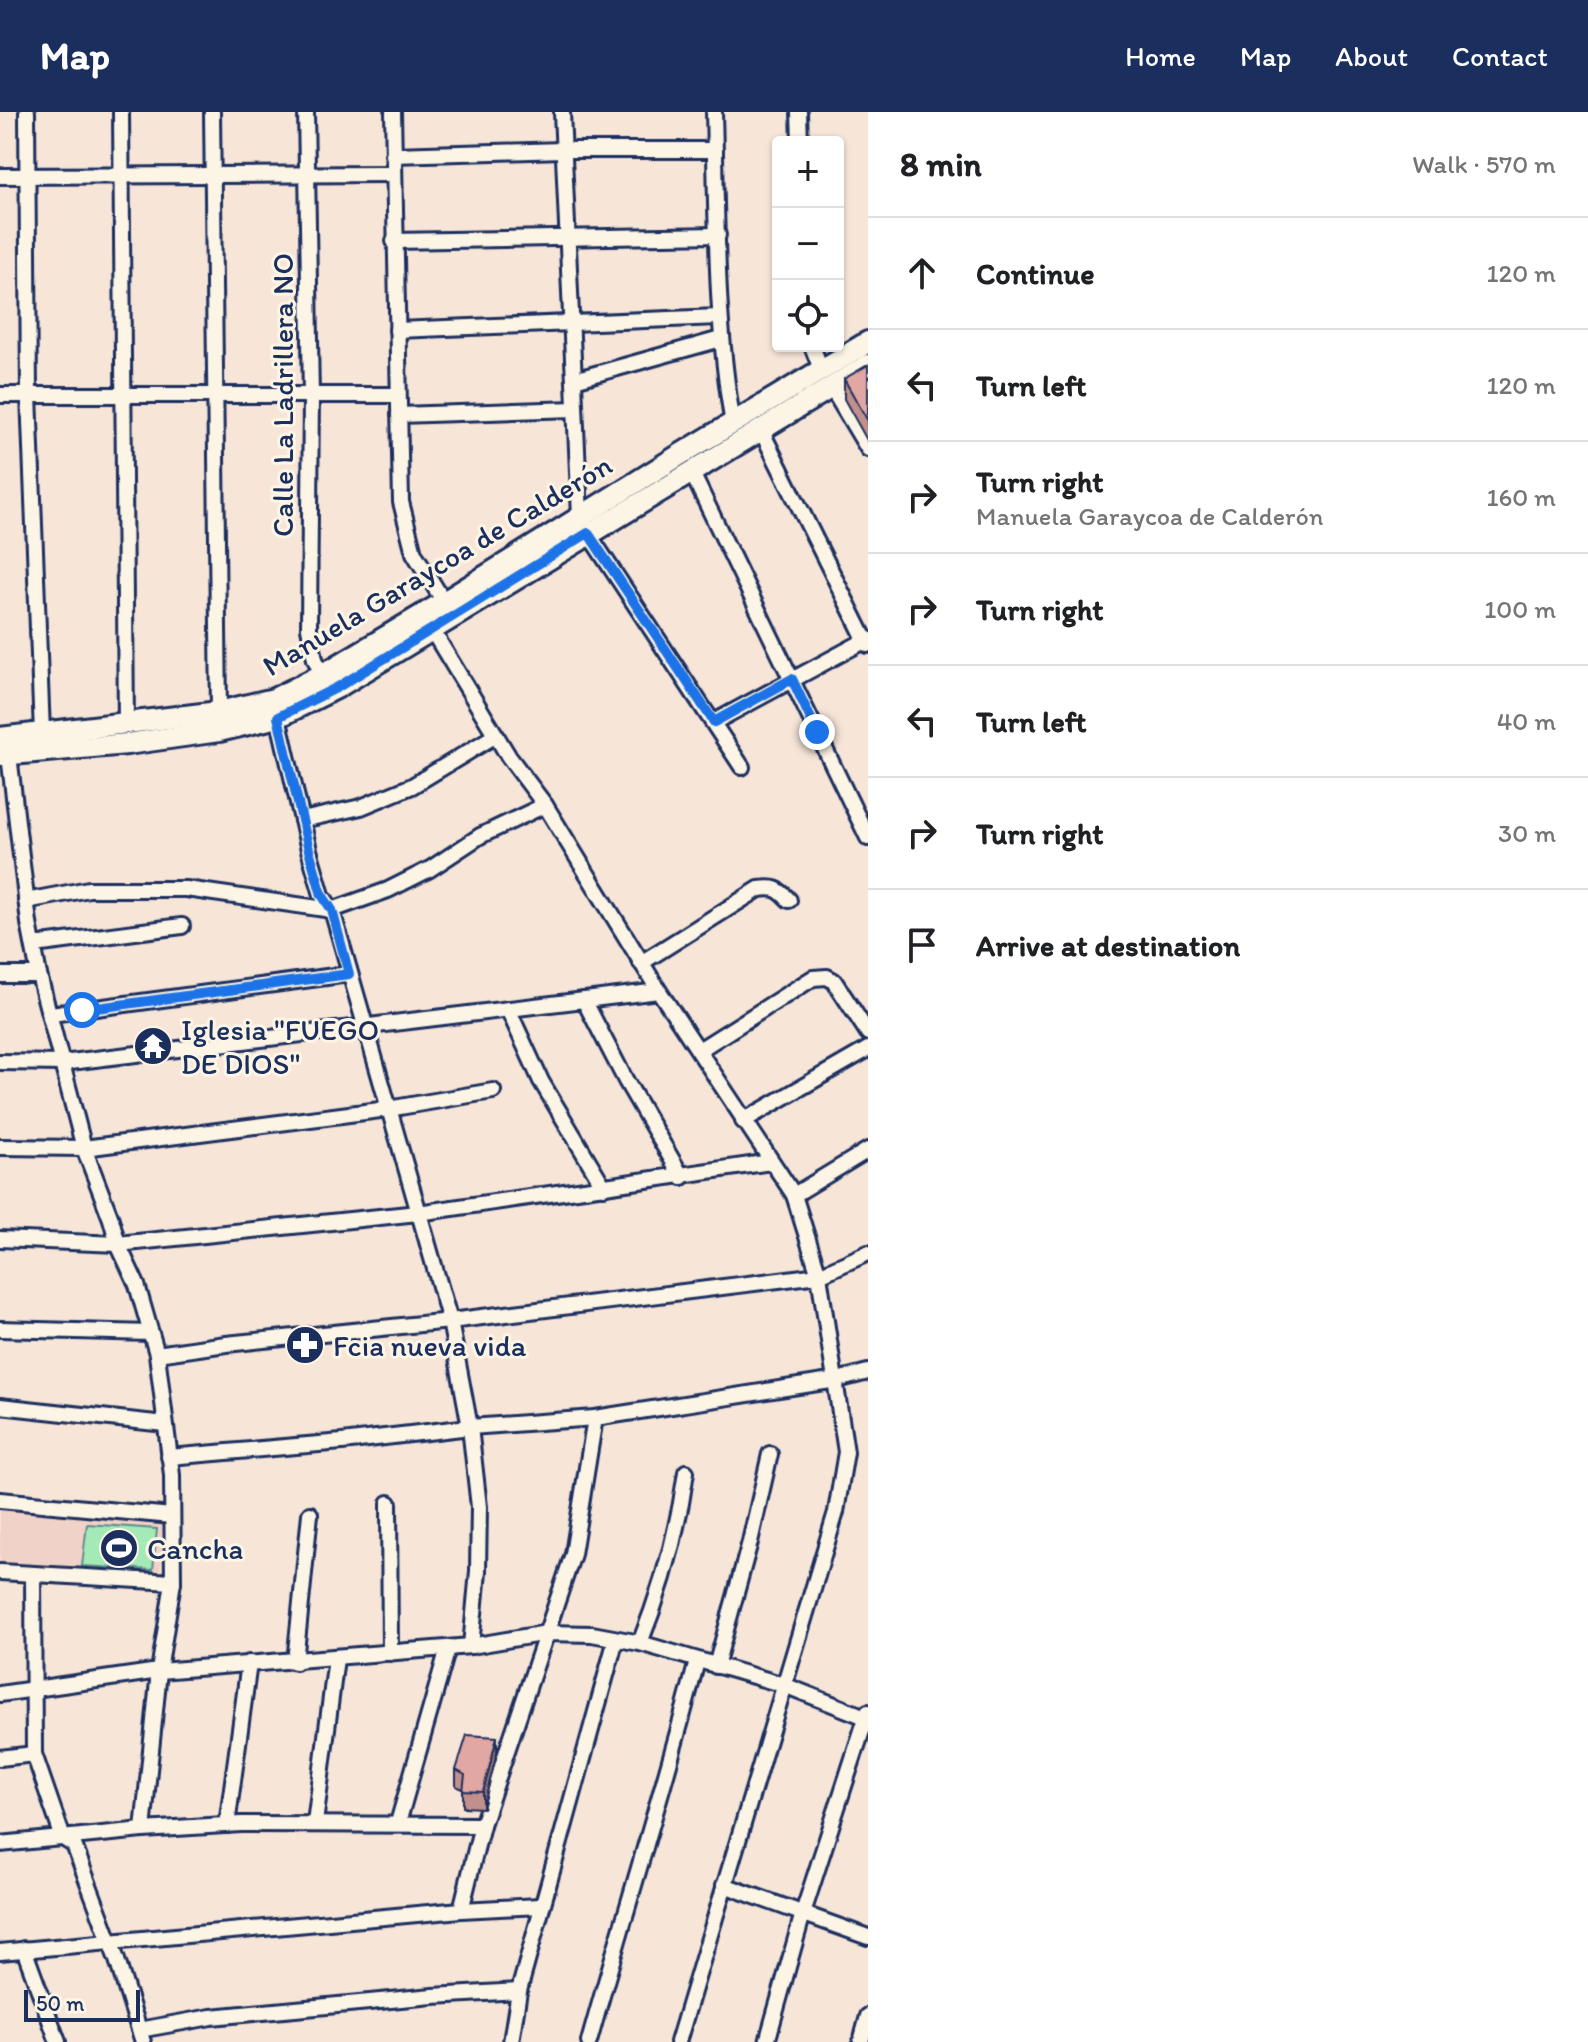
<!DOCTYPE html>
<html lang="en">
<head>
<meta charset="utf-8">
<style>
  body { margin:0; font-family:Itim,sans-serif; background:#f6f6f6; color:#202124 }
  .controls { position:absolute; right:24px; top:24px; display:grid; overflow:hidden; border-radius:8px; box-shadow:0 2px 6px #0004 }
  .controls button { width:72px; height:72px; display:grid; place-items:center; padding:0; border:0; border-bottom:2px solid #e0e0e0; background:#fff; color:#202124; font:40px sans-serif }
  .scale { position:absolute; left:24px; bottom:20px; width:116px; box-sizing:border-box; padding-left:8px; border:4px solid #1b2f5e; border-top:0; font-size:22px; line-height:28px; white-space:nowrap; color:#1b2f5e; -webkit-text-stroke:6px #fcf5e5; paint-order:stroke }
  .stop { position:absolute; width:24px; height:24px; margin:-18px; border:6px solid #1a73e8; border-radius:50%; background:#fff }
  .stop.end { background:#1a73e8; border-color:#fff; box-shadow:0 2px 8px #0008 }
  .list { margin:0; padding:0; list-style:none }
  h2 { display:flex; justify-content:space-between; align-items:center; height:104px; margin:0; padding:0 32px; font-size:34px }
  h2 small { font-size:26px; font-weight:400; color:#757577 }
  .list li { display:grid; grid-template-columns:52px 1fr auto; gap:24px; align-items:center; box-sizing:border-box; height:112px; padding:0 32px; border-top:2px solid #e0e0e0 }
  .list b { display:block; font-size:30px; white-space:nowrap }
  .list p { margin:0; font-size:26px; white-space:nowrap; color:#757577 }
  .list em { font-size:26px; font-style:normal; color:#757577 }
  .icon { flex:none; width:44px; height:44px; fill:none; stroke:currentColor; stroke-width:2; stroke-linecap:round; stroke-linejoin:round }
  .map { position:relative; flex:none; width:868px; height:1930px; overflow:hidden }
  header { display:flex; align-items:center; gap:48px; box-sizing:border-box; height:112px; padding:0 40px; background:#1b2f5e; color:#fff }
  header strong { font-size:38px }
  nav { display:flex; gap:44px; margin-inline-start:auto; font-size:28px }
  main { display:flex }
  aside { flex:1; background:#fff }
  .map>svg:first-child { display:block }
</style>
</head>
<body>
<header>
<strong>Map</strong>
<nav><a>Home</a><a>Map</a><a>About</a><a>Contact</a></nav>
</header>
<main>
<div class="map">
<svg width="868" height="1930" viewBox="0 0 868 1930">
  <rect width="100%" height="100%" fill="#f7e5d8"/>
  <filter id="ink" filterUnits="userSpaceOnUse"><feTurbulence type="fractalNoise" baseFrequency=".0125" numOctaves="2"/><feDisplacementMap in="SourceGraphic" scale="16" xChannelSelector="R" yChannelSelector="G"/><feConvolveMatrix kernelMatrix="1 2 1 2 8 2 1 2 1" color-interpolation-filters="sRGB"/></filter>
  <g filter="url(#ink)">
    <!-- built -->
    <path fill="#f0d2c8" d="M 0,1395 L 165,1411 L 160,1463 L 0,1450 Z"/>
    <!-- green -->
    <path fill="#a4eab7" stroke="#608c8a" stroke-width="2" d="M 87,1412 L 157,1417 L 153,1458 L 82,1454 Z"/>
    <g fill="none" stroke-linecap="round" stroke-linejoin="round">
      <!-- street casing -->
      <g stroke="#1b2f5e" stroke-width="20">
        <g id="street">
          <path d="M 27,0 L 29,283 L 42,621"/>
          <path d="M 121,0 L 126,613"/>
          <path d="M 212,0 L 219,600"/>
          <path d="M 306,0 L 311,284 L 309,516 L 315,547 L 322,563"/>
          <path d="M 393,0 L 401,390 L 414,441 L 444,490"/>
          <path d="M 562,0 L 580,405"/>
          <path d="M 714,0 C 717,104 715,209 733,312"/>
          <path d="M 799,0 L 800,30"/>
          <path d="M 393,43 L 563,38 L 715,38"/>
          <path d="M 0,64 L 393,62"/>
          <path d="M 394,129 L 718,123"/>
          <path d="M 397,218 L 719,205"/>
          <path d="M 812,234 L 821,257"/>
          <path d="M 574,268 L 721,227"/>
          <path d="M 831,275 L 868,337"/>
          <path d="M 0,283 L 398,283"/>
          <path d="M 399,303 L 575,297"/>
          <path d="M 761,318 L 868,533"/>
          <path d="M 691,359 L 868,726"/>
          <path d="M 588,421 L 742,655"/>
          <path d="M 432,518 L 509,645 L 545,693 L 659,879 L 794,1083 L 819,1163 L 846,1340 L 836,1400 L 678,1930"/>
          <path d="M 278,605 L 309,738 L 322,783 L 332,798 L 450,1209 L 470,1315 L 479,1395 L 478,1459 L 471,1534"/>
          <path d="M 714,610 L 868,527"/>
          <path d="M 9,643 L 29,811 L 39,863 L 84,1036 L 111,1107 L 118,1132 L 137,1173 L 157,1242 L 172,1363 L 173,1470 L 159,1559 L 143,1718"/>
          <path d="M 302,708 L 361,695 L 412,674 L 496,623"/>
          <path d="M 26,789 L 89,777 L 186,777 L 332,798 L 388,778 L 430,757 L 480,724 L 545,693"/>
          <path d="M 34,833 L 182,814"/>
          <path d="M 641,851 L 759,777 C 774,775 778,776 789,788"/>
          <path d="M 0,863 L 39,863"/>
          <path d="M 584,888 L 626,969 L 682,1065"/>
          <path d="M 508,897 L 541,969 L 604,1075"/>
          <path d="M 51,902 L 349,862"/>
          <path d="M 699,938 L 813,866 L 827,865 L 834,869 L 868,921"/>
          <path d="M 0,950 L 62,951 L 659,879"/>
          <path d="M 743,1009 L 868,937"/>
          <path d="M 0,1035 L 84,1036 L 388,997 L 493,979"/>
          <path d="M 794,1083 L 868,1038"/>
          <path d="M 0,1127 L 118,1132 L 418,1101 L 771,1050"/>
          <path d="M 0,1217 L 151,1221"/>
          <path d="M 157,1242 L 226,1232 L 450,1209 L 819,1163 L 868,1141"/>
          <path d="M 0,1294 L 165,1312"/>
          <path d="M 169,1345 L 342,1330 L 470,1315 L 595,1306 L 837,1268 L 868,1260"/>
          <path d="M 0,1388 L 172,1404"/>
          <path d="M 389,1391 L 390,1541"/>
          <path d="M 0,1460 L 173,1470"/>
          <path d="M 33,1462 L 34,1642 L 63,1726 L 74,1733 L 117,1848 L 143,1930"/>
          <path d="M 640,1531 C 662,1476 678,1419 686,1360"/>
          <path d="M 295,1550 L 310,1402"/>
          <path d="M 716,1554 L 750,1430 L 770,1342"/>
          <path d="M 0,1582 L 159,1559 L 471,1534 L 547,1521 L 592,1522 L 640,1531 L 784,1573 L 868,1606"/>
          <path d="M 0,1646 L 34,1642"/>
          <path d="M 315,1711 L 336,1546"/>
          <path d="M 398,1711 L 448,1536"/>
          <path d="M 227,1713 L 249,1551"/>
          <path d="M 0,1732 L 143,1718 L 241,1712 L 482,1713"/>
          <path d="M 724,1773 L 868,1825"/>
          <path d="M 461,1798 L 482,1713 L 573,1442 L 595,1306"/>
          <path d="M 24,1837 L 58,1930"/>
          <path d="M 0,1840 L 461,1798 L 541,1794"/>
          <path d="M 139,1918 L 211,1905 L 433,1884 L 519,1879"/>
          <path d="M 511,1930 L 519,1879 L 616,1527"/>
          <path d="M 589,1930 C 624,1803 664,1677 697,1549"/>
          <path d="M 767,1930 L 803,1801 L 868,1600"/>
          <path d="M 861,1930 L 868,1904"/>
        </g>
      </g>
      <!-- secondary casing -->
      <g stroke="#1b2f5e" stroke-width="26">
        <g id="secondary">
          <path d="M 0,626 L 219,600 L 274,587 L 322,563 L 444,490 L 678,344 L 868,230"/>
          <path d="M 0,643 L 127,632 L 219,619 L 278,605 L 338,575 L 868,253"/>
        </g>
      </g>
      <!-- street -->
      <use href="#street" stroke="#fcf5e5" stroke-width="14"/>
      <!-- secondary -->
      <use href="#secondary" stroke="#fcf5e5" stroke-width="20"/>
    </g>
    <!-- wall -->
    <g fill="#c2908b" stroke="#1b2f5e" stroke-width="2">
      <path d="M 868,253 L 868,330 L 844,287 L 844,267 Z"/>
      <path d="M 497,1641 L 483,1696 L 463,1695 L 463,1677 L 456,1674 L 456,1658 Z"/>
    </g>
    <!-- shaded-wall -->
    <path fill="#9e7571" stroke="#1b2f5e" stroke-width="2" d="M 497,1625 L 497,1641 L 483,1696 L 483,1680 Z"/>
    <!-- building -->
    <g fill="#e1a7a2" stroke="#1b2f5e" stroke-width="2">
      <path d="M 868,253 L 868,309 L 844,267 Z"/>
      <path d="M 467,1623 L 497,1625 L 483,1680 L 463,1679 L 465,1663 L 456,1658 Z"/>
    </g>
  </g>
  <g fill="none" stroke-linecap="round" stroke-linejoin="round" filter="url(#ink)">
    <!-- route -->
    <path stroke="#1a73e8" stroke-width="10" d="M 82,898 L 349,862 L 332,798 L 322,783 L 309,738 L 278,605 L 338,575 L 588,421 L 714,610 L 792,567 L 817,620"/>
  </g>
  <!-- icons -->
  <defs>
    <g id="temple-disc" transform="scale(2)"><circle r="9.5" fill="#1b2f5e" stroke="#fcf5e5"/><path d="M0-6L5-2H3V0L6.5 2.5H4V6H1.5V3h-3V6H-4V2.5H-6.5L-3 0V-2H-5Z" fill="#fff"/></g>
    <g id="pharmacy-disc" transform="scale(2)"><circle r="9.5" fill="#1b2f5e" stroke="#fcf5e5"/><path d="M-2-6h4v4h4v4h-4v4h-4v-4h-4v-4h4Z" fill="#fff"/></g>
    <g id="stadium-disc" transform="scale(2)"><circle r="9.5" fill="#1b2f5e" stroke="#fcf5e5"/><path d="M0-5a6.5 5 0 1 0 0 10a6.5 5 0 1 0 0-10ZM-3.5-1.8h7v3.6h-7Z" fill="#fff"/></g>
  </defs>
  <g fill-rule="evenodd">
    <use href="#temple-disc" x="153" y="934"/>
    <use href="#pharmacy-disc" x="305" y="1233"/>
    <use href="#stadium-disc" x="119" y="1436"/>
  </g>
  <g text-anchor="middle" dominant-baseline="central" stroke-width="6" stroke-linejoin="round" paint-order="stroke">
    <!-- street labels -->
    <g font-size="30" fill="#1b2f5e" stroke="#fcf5e5">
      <text transform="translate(282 283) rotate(-90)">Calle La Ladrillera NO</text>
      <text transform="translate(437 453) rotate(-31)">Manuela Garaycoa de Calderón</text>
    </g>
    <!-- poi labels -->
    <g font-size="30" fill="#1b2f5e" stroke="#fcf5e5" text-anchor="start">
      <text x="181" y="917">Iglesia "FUEGO<tspan x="181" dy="34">DE DIOS"</tspan></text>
      <text x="333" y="1233">Fcia nueva vida</text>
      <text x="147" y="1436">Cancha</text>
    </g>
  </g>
</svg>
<div class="controls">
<button>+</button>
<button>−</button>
<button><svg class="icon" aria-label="locate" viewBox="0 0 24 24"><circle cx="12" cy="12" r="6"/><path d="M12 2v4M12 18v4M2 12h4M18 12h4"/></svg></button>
</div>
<div class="scale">50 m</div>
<div class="stop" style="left:82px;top:898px"></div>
<div class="stop end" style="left:817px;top:620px"></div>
</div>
<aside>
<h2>8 min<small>Walk · 570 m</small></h2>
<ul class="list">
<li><svg class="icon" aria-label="ahead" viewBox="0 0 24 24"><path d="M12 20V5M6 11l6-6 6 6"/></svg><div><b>Continue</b></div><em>120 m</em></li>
<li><svg class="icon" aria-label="left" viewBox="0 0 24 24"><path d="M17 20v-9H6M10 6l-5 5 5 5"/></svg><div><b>Turn left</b></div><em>120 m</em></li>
<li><svg class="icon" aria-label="right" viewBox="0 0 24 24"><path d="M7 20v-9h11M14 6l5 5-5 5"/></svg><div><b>Turn right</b><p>Manuela Garaycoa de Calderón</p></div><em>160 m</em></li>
<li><svg class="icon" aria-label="right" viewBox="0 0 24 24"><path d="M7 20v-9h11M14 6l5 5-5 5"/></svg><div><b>Turn right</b></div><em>100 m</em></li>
<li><svg class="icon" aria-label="left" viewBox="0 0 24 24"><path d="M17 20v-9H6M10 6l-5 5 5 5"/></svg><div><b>Turn left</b></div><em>40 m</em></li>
<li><svg class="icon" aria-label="right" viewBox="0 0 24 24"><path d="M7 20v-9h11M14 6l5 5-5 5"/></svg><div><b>Turn right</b></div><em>30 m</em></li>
<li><svg class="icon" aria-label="arrive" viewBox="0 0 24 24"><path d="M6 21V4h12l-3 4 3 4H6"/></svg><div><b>Arrive at destination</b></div></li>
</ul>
</aside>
</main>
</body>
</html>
